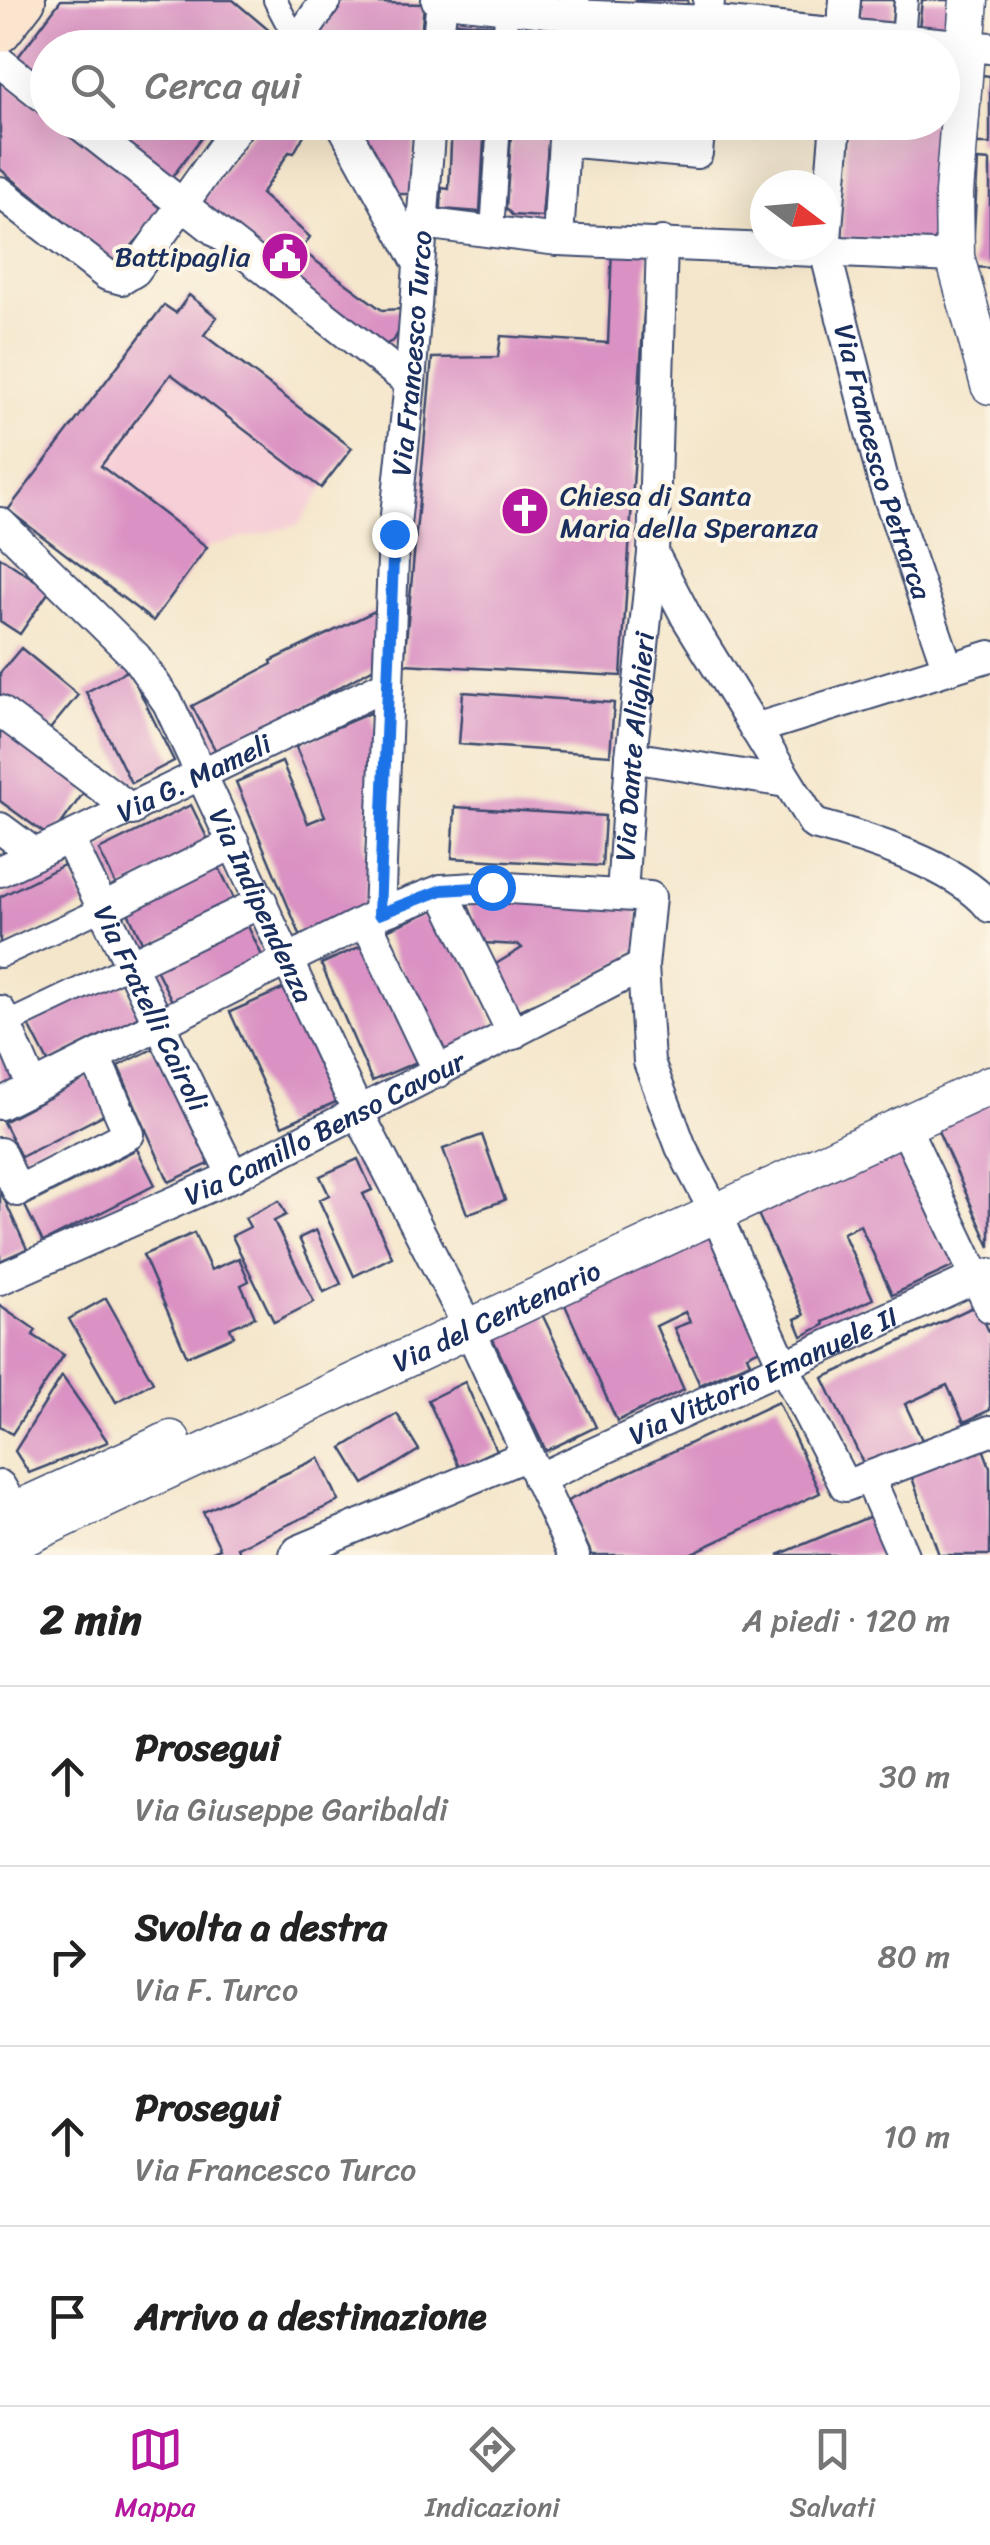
<!DOCTYPE html>
<html lang="it">
<head>
<meta charset="utf-8">
<style>
  body { margin:0; font-family:Sriracha,sans-serif; background:#f6f6f6; color:#222 }
  .compass { position:absolute; left:750px; top:170px; width:90px; height:90px; border-radius:50%; background:#fff; box-shadow:0 10px 40px #0002; rotate:106deg }
  .stop { position:absolute; width:30px; height:30px; margin:-22px; border:8px solid #1a73e8; border-radius:50%; background:#fff }
  .stop.end { background:#1a73e8; border-color:#fff; box-shadow:0 2px 10px #0008 }
  .list { margin:0; padding:0; list-style:none }
  h2 { display:flex; justify-content:space-between; align-items:center; height:130px; margin:0; padding:0 40px; font-size:42px }
  h2 small { font-size:32px; font-weight:400; color:#767676 }
  .list li { display:grid; grid-template-columns:65px 1fr auto; gap:30px; align-items:center; box-sizing:border-box; height:180px; padding:0 40px; border-top:2px solid #e0e0e0 }
  .list b { display:block; font-size:38px; white-space:nowrap }
  .list p { margin:0; font-size:32px; white-space:nowrap; color:#767676 }
  .list em { font-size:32px; font-style:normal; color:#767676 }
  .icon { flex:none; width:55px; height:55px; fill:none; stroke:currentColor; stroke-width:2; stroke-linecap:round; stroke-linejoin:round }
  .map { position:relative; flex:none; width:990px; height:1555px; overflow:hidden }
  .search { position:absolute; background:#fff; box-shadow:0 10px 40px #0002; left:30px; right:30px; top:30px; height:110px; display:flex; align-items:center; gap:25px; box-sizing:border-box; padding:0 35px; border-radius:55px; color:#767676; font-size:38px }
  .sheet { height:850px; background:#fff }
  nav { display:flex; justify-content:space-around; align-items:center; box-sizing:border-box; height:140px; border-top:2px solid #e0e0e0; background:#fff; font-size:28px; color:#767676 }
  nav a { display:grid; justify-items:center; gap:5px }
  nav .on { color:#b5179e }
  .map>svg:first-child { display:block }
</style>
</head>
<body>
<div class="map">
<svg width="990" height="1555" viewBox="0 0 990 1555">
  <rect width="100%" height="100%" fill="#fcf5e5"/>
  <filter id="ink" filterUnits="userSpaceOnUse"><feTurbulence type="fractalNoise" baseFrequency=".01" numOctaves="2"/><feDisplacementMap in="SourceGraphic" scale="20" xChannelSelector="R" yChannelSelector="G"/><feConvolveMatrix kernelMatrix="1 2 1 2 8 2 1 2 1" color-interpolation-filters="sRGB"/></filter>
  <filter id="wash" filterUnits="userSpaceOnUse"><feTurbulence type="fractalNoise" baseFrequency=".0048" numOctaves="4" result="noise"/><feDisplacementMap in="SourceGraphic" scale="40" xChannelSelector="R" yChannelSelector="G"/><feGaussianBlur stdDeviation="2.25" result="paint"/><feColorMatrix in="noise" values="0 0 0 0 0 0 0 0 0 0 0 0 0 0 0 0 0 1.4 0 .05"/><feComposite in="paint" operator="in"/></filter>
  <g filter="url(#wash)">
    <rect width="100%" height="100%" fill="#f4e6cb"/>
    <!-- built -->
    <path fill="#f6cfd7" d="M 189,295 L 217,317 L 204,335 L 352,448 L 298,525 L 207,547 L 153,621 L 8,510 L 164,305 L 176,313 Z"/>
    <g id="blocks">
      <!-- building -->
      <g fill="#da91c3">
        <path d="M 61,0 L 233,0 L 278,38 L 271,48 L 48,48 L 48,82 L 18,57 Z"/>
        <path d="M 635,0 L 688,0 L 687,7 L 635,3 Z"/>
        <path d="M 861,0 L 894,0 L 892,29 L 859,26 Z"/>
        <path d="M 922,0 L 958,0 L 955,32 L 919,29 Z"/>
        <path d="M 336,2 L 424,4 L 420,48 L 320,48 L 313,31 Z"/>
        <path d="M 520,20 L 557,22 L 555,48 L 518,48 Z"/>
        <path d="M 458,22 L 492,25 L 490,48 L 456,48 Z"/>
        <path d="M 586,31 L 625,34 L 624,48 L 584,48 Z"/>
        <path d="M 643,33 L 687,35 L 686,48 L 642,48 Z"/>
        <path d="M 942,49 L 953,50 L 939,245 L 842,239 L 847,122 L 942,122 Z"/>
        <path d="M 982,75 L 990,76 L 990,144 L 977,144 Z"/>
        <path d="M 0,79 L 48,109 L 48,122 L 66,122 L 170,202 L 116,264 L 0,169 Z"/>
        <path d="M 95,122 L 213,122 L 167,184 Z"/>
        <path d="M 259,122 L 311,122 L 294,153 L 289,152 L 261,194 L 310,237 L 301,250 L 382,310 L 401,309 L 400,329 L 394,340 L 379,348 L 198,206 Z"/>
        <path d="M 369,122 L 414,122 L 412,194 L 389,194 L 351,126 L 369,126 Z"/>
        <path d="M 452,122 L 485,122 L 480,212 L 441,209 L 442,188 L 449,189 Z"/>
        <path d="M 512,122 L 550,122 L 542,217 L 512,215 L 506,208 Z"/>
        <path d="M 640,122 L 681,122 L 680,136 L 639,133 Z"/>
        <path d="M 978,160 L 990,161 L 990,268 L 972,267 Z"/>
        <path d="M 612,249 L 648,249 L 621,676 L 404,664 L 432,358 L 498,357 L 501,336 L 608,343 Z"/>
        <path d="M 189,295 L 217,317 L 204,335 L 352,448 L 321,488 L 171,374 L 101,466 L 207,547 L 153,621 L 8,510 L 164,305 L 176,313 Z"/>
        <path d="M 0,557 L 50,590 L 20,634 L 0,621 Z"/>
        <path d="M 375,611 L 379,665 L 218,755 L 192,706 L 272,664 L 271,661 Z"/>
        <path d="M 21,648 L 78,695 L 41,740 L 0,706 L 0,673 Z"/>
        <path d="M 129,670 L 174,761 L 131,783 L 86,692 Z"/>
        <path d="M 463,692 L 614,703 L 610,755 L 459,744 Z"/>
        <path d="M 370,713 L 379,735 L 366,851 L 370,860 L 364,912 L 301,937 L 236,782 L 282,762 L 308,823 L 325,816 L 295,745 Z"/>
        <path d="M 0,722 L 89,785 L 51,838 L 0,801 Z"/>
        <path d="M 191,805 L 211,846 L 119,891 L 99,850 Z"/>
        <path d="M 455,807 L 605,816 L 602,866 L 452,858 Z"/>
        <path d="M 217,863 L 237,905 L 146,950 L 126,908 Z"/>
        <path d="M 66,864 L 85,905 L 0,947 L 0,897 Z"/>
        <path d="M 464,895 L 637,908 L 642,947 L 628,954 L 631,958 L 515,1012 L 491,967 L 522,948 L 519,945 L 483,943 Z"/>
        <path d="M 443,906 L 497,1034 L 438,1059 L 384,931 Z"/>
        <path d="M 245,920 L 265,962 L 175,1007 L 154,965 Z"/>
        <path d="M 368,943 L 419,1061 L 372,1081 L 321,964 Z"/>
        <path d="M 120,979 L 139,1016 L 48,1062 L 29,1025 Z"/>
        <path d="M 287,987 L 338,1101 L 282,1126 L 230,1012 Z"/>
        <path d="M 0,1041 L 19,1079 L 0,1088 Z"/>
        <path d="M 155,1048 L 209,1164 L 169,1182 L 118,1066 Z"/>
        <path d="M 89,1077 L 107,1113 L 21,1157 L 3,1122 Z"/>
        <path d="M 990,1099 L 990,1247 L 935,1124 Z"/>
        <path d="M 482,1135 L 505,1200 L 467,1214 L 443,1149 Z"/>
        <path d="M 904,1137 L 961,1263 L 892,1295 L 860,1225 L 843,1233 L 873,1299 L 823,1322 L 824,1325 L 802,1336 L 795,1319 L 804,1315 L 754,1205 Z"/>
        <path d="M 137,1149 L 155,1185 L 43,1242 L 25,1206 Z"/>
        <path d="M 358,1159 L 372,1190 L 363,1194 L 392,1257 L 354,1276 L 319,1200 L 329,1195 L 320,1176 Z"/>
        <path d="M 0,1190 L 27,1249 L 0,1261 Z"/>
        <path d="M 279,1201 L 286,1215 L 274,1221 L 314,1302 L 274,1322 L 232,1236 L 250,1227 L 245,1218 Z"/>
        <path d="M 711,1229 L 762,1348 L 747,1355 L 750,1362 L 700,1385 L 674,1328 L 690,1322 L 685,1312 L 656,1326 L 684,1390 L 617,1421 L 561,1296 Z"/>
        <path d="M 316,1230 L 341,1284 L 324,1292 L 299,1238 Z"/>
        <path d="M 194,1233 L 211,1270 L 239,1258 L 249,1281 L 241,1285 L 255,1317 L 230,1328 L 234,1336 L 187,1356 L 143,1255 Z"/>
        <path d="M 106,1298 L 153,1382 L 116,1402 L 69,1319 Z"/>
        <path d="M 0,1305 L 36,1330 L 33,1335 L 64,1355 L 12,1434 L 0,1426 Z"/>
        <path d="M 977,1305 L 990,1334 L 990,1410 L 964,1422 L 947,1385 L 905,1404 L 923,1442 L 866,1469 L 823,1378 Z"/>
        <path d="M 541,1312 L 596,1427 L 546,1451 L 491,1335 Z"/>
        <path d="M 62,1376 L 108,1442 L 29,1473 L 15,1451 Z"/>
        <path d="M 465,1382 L 496,1450 L 459,1467 L 428,1400 Z"/>
        <path d="M 778,1402 L 820,1493 L 688,1555 L 592,1555 L 567,1501 Z"/>
        <path d="M 397,1414 L 419,1450 L 364,1484 L 342,1448 Z"/>
        <path d="M 981,1443 L 990,1467 L 990,1555 L 939,1555 L 909,1469 Z"/>
        <path d="M 319,1458 L 339,1501 L 238,1548 L 241,1555 L 204,1555 L 220,1548 L 203,1512 Z"/>
        <path d="M 871,1516 L 888,1555 L 778,1555 Z"/>
      </g>
    </g>
  </g>
  <g filter="url(#ink)">
    <use href="#blocks" fill-opacity="0" stroke="#3c4a6e" stroke-width="2.5"/>
    <g fill="none" stroke-linecap="round" stroke-linejoin="round">
      <!-- pedestrian casing -->
      <g stroke="#3c4a6e" stroke-width="26">
        <g id="pedestrian">
          <path d="M 275,0 L 297,42"/>
          <path d="M 903,41 L 906,0"/>
          <path d="M 504,48 L 507,0"/>
          <path d="M 492,232 L 499,122"/>
          <path d="M 0,956 L 104,908"/>
          <path d="M 6,1024 L 132,964"/>
        </g>
      </g>
      <!-- minor casing -->
      <g stroke="#3c4a6e" stroke-width="34">
        <g id="minor">
          <path d="M 437,0 L 572,15 L 707,21 L 990,48"/>
          <path d="M 293,48 L 326,0"/>
          <path d="M 437,48 L 442,0"/>
          <path d="M 570,48 L 574,0"/>
          <path d="M 705,48 L 709,0"/>
          <path d="M 841,48 L 845,0"/>
          <path d="M 0,62 L 48,100"/>
          <path d="M 77,122 L 410,383"/>
          <path d="M 341,122 L 419,264"/>
          <path id="s1" d="M 836,122 L 825,251 L 883,480 L 948,669"/>
          <path d="M 564,141 L 697,153 L 700,122"/>
          <path d="M 0,192 L 107,275 L 122,279 L 135,271 L 241,122"/>
          <path d="M 422,223 L 558,240 L 955,257"/>
          <path d="M 558,240 L 565,123"/>
          <path id="s2" d="M 0,523 L 136,657 L 168,703 L 358,1112 L 469,1328 L 574,1555"/>
          <path d="M 653,553 L 687,618 L 814,824 C 864,837 957,866 990,907"/>
          <path d="M 0,711 L 132,810"/>
          <path d="M 755,729 L 990,656"/>
          <path d="M 631,757 L 786,782"/>
          <path d="M 0,828 L 35,854"/>
          <path id="s3" d="M 69,839 L 233,1176"/>
          <path id="s4" d="M 0,871 L 388,684"/>
          <path d="M 442,890 L 513,1034"/>
          <path id="s5" d="M 622,894 L 631,757 L 653,553 L 662,242"/>
          <path d="M 104,908 L 234,843"/>
          <path id="s6" d="M 379,914 L 394,534 L 410,383 L 430,122"/>
          <path d="M 366,921 L 438,1072"/>
          <path d="M 132,964 L 262,902"/>
          <path d="M 0,1011 L 33,1088"/>
          <path d="M 0,1104 L 379,914 L 442,890 L 492,887 L 650,897 L 643,966 L 649,1062 L 681,1147 L 715,1212 L 784,1367 L 845,1486 L 990,1431"/>
          <path d="M 904,1125 L 990,1307"/>
          <path d="M 0,1153 L 18,1191 L 129,1134 L 95,1057"/>
          <path id="s7" d="M 0,1279 L 233,1176 L 643,966"/>
          <path d="M 869,1477 L 903,1555"/>
          <path id="s8" d="M 538,1479 L 977,1277 L 990,1274"/>
          <path d="M 0,1486 L 15,1511"/>
          <path d="M 295,1555 L 298,1551 L 527,1455"/>
        </g>
      </g>
      <!-- tertiary casing -->
      <g stroke="#3c4a6e" stroke-width="41">
        <g id="tertiary">
          <path d="M 969,0 L 954,193 L 955,257 L 990,385"/>
          <path d="M 0,1518 L 171,1440"/>
          <path id="s9" d="M 0,1548 L 990,1085"/>
        </g>
      </g>
      <!-- secondary casing -->
      <g stroke="#3c4a6e" stroke-width="46">
        <path id="secondary" d="M 0,31 L 24,0"/>
      </g>
      <!-- pedestrian -->
      <use href="#pedestrian" stroke="#fff" stroke-width="22"/>
      <!-- minor -->
      <use href="#minor" stroke="#fff" stroke-width="30"/>
      <!-- tertiary -->
      <use href="#tertiary" stroke="#fff" stroke-width="38"/>
      <!-- secondary -->
      <use href="#secondary" stroke="#fce5cf" stroke-width="42"/>
    </g>
  </g>
  <g fill="none" stroke-linecap="round" stroke-linejoin="round" filter="url(#ink)">
    <!-- route -->
    <path stroke="#1a73e8" stroke-width="12" d="M 394,534 L 379,914 L 442,890 L 492,887"/>
  </g>
  <!-- icons -->
  <defs>
    <g id="civic-disc" transform="scale(2.5)"><circle r="9.5" fill="#b5179e" stroke="#fcf5e5"/><path d="M-.6-6.5H3V-4.5H.6V-3L4-1V1h2V6H-6V1h2V-1L-.6-3ZM-1.2 2.5V6h2.4V2.5Z" fill="#fff"/></g>
    <g id="church-disc" transform="scale(2.5)"><circle r="9.5" fill="#b5179e" stroke="#fcf5e5"/><path d="M-1.2-6h2.4v3.5h3.3v2.4h-3.3V6h-2.4V-.1h-3.3v-2.4h3.3Z" fill="#fff"/></g>
  </defs>
  <g fill-rule="evenodd">
    <use href="#civic-disc" x="285" y="256"/>
    <use href="#church-disc" x="525" y="511"/>
  </g>
  <g text-anchor="middle" dominant-baseline="central" stroke-width="8" stroke-linejoin="round" paint-order="stroke">
    <!-- poi labels -->
    <g font-size="28" fill="#1b2f5e" stroke="#fcf5e5" text-anchor="end">
      <text x="250" y="256">Battipaglia</text>
      <text x="560" y="495" text-anchor="start">Chiesa di Santa<tspan x="560" dy="32">Maria della Speranza</tspan></text>
    </g>
    <!-- street labels -->
    <g font-size="28" fill="#1b2f5e" stroke="#fcf5e5">
      <text stroke="none"><textPath href="#s6" startOffset="562">Via Francesco Turco</textPath></text>
      <text stroke="none"><textPath href="#s1" startOffset="348">Via Francesco Petrarca</textPath></text>
      <text stroke="none"><textPath href="#s5" startOffset="148">Via Dante Alighieri</textPath></text>
      <text stroke="none"><textPath href="#s4" startOffset="215">Via G. Mameli</textPath></text>
      <text stroke="none"><textPath href="#s2" startOffset="470">Via Indipendenza</textPath></text>
      <text stroke="none"><textPath href="#s3" startOffset="188">Via Fratelli Cairoli</textPath></text>
      <text stroke="none"><textPath href="#s7" startOffset="358">Via Camillo Benso Cavour</textPath></text>
      <text stroke="none"><textPath href="#s9" startOffset="548">Via del Centenario</textPath></text>
      <text stroke="none"><textPath href="#s8" startOffset="248">Via Vittorio Emanuele II</textPath></text>
    </g>
  </g>
</svg>
<svg class="compass" viewBox="-18 -18 36 36"><path d="M0-13l5 13h-10z" fill="#e53935"/><path d="M0 13l5-13h-10z" fill="#767676"/></svg>
<div class="stop" style="left:492px;top:887px"></div>
<div class="stop end" style="left:394px;top:534px"></div>
<div class="search"><svg class="icon" aria-label="search" viewBox="0 0 24 24"><circle cx="10" cy="10" r="6"/><path d="M15 15l6 6"/></svg>Cerca qui</div>
</div>
<section class="sheet">
<h2>2 min<small>A piedi · 120 m</small></h2>
<ul class="list">
<li><svg class="icon" aria-label="ahead" viewBox="0 0 24 24"><path d="M12 20V5M6 11l6-6 6 6"/></svg><div><b>Prosegui</b><p>Via Giuseppe Garibaldi</p></div><em>30 m</em></li>
<li><svg class="icon" aria-label="right" viewBox="0 0 24 24"><path d="M7 20v-9h11M14 6l5 5-5 5"/></svg><div><b>Svolta a destra</b><p>Via F. Turco</p></div><em>80 m</em></li>
<li><svg class="icon" aria-label="ahead" viewBox="0 0 24 24"><path d="M12 20V5M6 11l6-6 6 6"/></svg><div><b>Prosegui</b><p>Via Francesco Turco</p></div><em>10 m</em></li>
<li><svg class="icon" aria-label="arrive" viewBox="0 0 24 24"><path d="M6 21V4h12l-3 4 3 4H6"/></svg><div><b>Arrivo a destinazione</b></div></li>
</ul>
</section>
<nav>
<a class="on"><svg class="icon" aria-label="map" viewBox="0 0 24 24"><path d="M3 6l6-2 6 2 6-2v14l-6 2-6-2-6 2zM9 4v14M15 6v14"/></svg>Mappa</a>
<a><svg class="icon" aria-label="directions" viewBox="0 0 24 24"><path d="M12 3l9 9-9 9-9-9zM9 14v-3h6M13 9l2 2-2 2"/></svg>Indicazioni</a>
<a><svg class="icon" aria-label="saved" viewBox="0 0 24 24"><path d="M7 4h10v16l-5-4-5 4z"/></svg>Salvati</a>
</nav>
</body>
</html>
